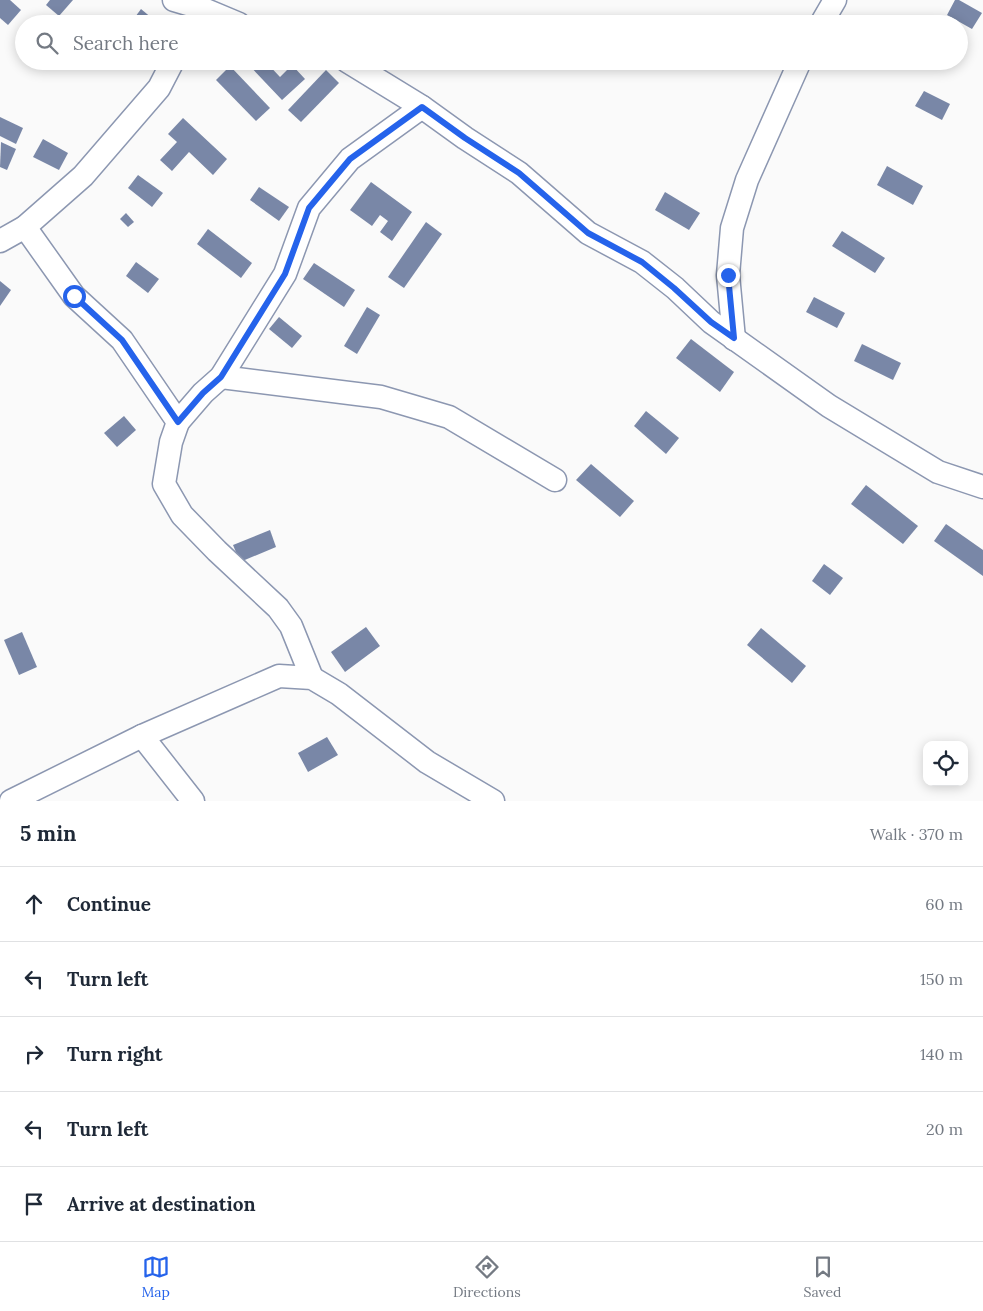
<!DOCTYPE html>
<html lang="en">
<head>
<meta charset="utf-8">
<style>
  body { margin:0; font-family:Lora,serif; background:#f6f6f7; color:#1f2937 }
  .controls { position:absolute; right:15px; bottom:15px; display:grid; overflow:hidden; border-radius:10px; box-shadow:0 2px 12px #0003 }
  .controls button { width:45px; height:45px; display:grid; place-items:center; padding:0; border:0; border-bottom:1px solid #e0e1e3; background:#fff; color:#1f2937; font:25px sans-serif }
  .stop { position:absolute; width:15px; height:15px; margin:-11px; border:4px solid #2563eb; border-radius:50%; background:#fff }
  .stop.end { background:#2563eb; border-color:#fff; box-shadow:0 1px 5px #0008 }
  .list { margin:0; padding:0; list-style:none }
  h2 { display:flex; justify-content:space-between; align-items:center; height:65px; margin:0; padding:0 20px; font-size:21px }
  h2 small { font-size:16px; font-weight:400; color:#747a83 }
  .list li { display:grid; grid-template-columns:32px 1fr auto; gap:15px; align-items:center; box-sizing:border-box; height:75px; padding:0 20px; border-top:1px solid #e0e1e3 }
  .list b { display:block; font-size:19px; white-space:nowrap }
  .list em { font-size:16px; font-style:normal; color:#747a83 }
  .icon { flex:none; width:28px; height:28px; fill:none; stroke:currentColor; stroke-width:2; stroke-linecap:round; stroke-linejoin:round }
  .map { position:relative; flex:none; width:983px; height:801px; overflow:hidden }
  .search { position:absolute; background:#fff; box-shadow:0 2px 12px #0003; left:15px; right:15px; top:15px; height:55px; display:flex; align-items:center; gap:12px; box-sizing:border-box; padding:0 18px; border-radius:28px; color:#747a83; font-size:19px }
  .sheet { height:440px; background:#fff }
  nav { display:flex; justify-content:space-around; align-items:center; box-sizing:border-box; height:70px; border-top:1px solid #e0e1e3; background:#fff; font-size:14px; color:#747a83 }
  nav a { display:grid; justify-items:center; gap:2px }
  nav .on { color:#2563eb }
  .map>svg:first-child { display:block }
</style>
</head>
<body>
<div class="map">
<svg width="983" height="801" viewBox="0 0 983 801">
  <rect width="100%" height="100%" fill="#fafafa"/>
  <!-- building -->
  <g fill="#7987a7">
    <path d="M 0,0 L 10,0 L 21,10 L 8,25 L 0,18 Z"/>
    <path d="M 50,0 L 73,0 L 59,16 L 46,5 Z"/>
    <path d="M 955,0 L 959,0 L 982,13 L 972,29 L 947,15 Z"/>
    <path d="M 141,9 L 153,19 L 149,24 L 130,24 Z"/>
    <path d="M 245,61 L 265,61 L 280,77 L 292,65 L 305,79 L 282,100 Z"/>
    <path d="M 230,66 L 270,108 L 256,121 L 216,80 Z"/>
    <path d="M 326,70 L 339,83 L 301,122 L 288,110 Z"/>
    <path d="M 924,91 L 950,104 L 942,120 L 915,106 Z"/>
    <path d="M 0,117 L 23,128 L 16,144 L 0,136 Z"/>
    <path d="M 183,118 L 227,159 L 213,175 L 189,152 L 172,171 L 160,160 L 177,142 L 168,134 Z"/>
    <path d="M 43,139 L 68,153 L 59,170 L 33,157 Z"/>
    <path d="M 1,142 L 16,149 L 7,170 L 0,167 Z"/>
    <path d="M 887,166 L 923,186 L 913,205 L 877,185 Z"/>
    <path d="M 138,175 L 163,193 L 152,207 L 128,188 Z"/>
    <path d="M 371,182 L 412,212 L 392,241 L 380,232 L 388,221 L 380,215 L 372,226 L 350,210 Z"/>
    <path d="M 259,187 L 289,207 L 279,221 L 250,200 Z"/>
    <path d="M 665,192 L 700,213 L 689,230 L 655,210 Z"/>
    <path d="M 126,213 L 134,222 L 128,227 L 120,219 Z"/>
    <path d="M 426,222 L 442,234 L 404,288 L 388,277 Z"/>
    <path d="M 208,229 L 252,263 L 241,278 L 197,244 Z"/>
    <path d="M 842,231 L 885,258 L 875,273 L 832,246 Z"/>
    <path d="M 136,262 L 159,279 L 148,293 L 126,276 Z"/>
    <path d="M 314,263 L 355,290 L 344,307 L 303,279 Z"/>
    <path d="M 0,281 L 11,290 L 0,306 Z"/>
    <path d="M 814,297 L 845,313 L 837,328 L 806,312 Z"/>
    <path d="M 367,307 L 380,315 L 357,354 L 344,346 Z"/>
    <path d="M 279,317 L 302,336 L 292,348 L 269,329 Z"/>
    <path d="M 691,339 L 734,372 L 720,392 L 676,358 Z"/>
    <path d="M 862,344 L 901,363 L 893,380 L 854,361 Z"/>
    <path d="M 646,411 L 679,438 L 666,454 L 634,426 Z"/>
    <path d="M 124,416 L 136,430 L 117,447 L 104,433 Z"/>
    <path d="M 591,464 L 634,501 L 620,517 L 576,480 Z"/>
    <path d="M 866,485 L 918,526 L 903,544 L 851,504 Z"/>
    <path d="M 946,524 L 983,550 L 983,576 L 934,541 Z"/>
    <path d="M 270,530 L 276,547 L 240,562 L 233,545 Z"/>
    <path d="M 824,564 L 843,578 L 830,595 L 812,581 Z"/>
    <path d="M 366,627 L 380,646 L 345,672 L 331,652 Z"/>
    <path d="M 761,628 L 806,666 L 792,683 L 747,645 Z"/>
    <path d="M 22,632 L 37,667 L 19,675 L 4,640 Z"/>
    <path d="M 327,737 L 338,755 L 308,772 L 298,753 Z"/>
  </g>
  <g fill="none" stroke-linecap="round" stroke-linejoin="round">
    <!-- minor casing -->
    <g stroke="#8c97b1" stroke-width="25">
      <g id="minor">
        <path d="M 174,0 L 201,8 L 239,24"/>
        <path d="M 821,24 L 835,0"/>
        <path d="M 347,61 L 422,107 L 465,138 L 519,173 L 588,233 L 642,262 L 675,288 L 711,322 L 829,406 L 938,472 L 983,487"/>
        <path d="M 25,227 L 74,296 L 122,340 L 178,422 L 171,442 L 164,484 L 182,515 L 217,551 L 278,608 L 291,626 L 312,678"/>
        <path d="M 0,241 L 25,227 L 83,176 L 159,88 L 173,61"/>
        <path d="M 734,339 L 728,275 L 732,228 L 747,180 L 800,61"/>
        <path d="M 221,377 L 381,397 L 449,417 L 555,480"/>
        <path d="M 178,422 L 203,393 L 221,377 L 285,274 L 309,208 L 350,159 L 422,107"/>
        <path d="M 142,736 L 193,801"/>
        <path d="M 11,801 L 142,736 L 279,676 L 312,678 L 339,694 L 427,762 L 493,801"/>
      </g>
    </g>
    <!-- minor -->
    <use href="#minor" stroke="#fff" stroke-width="22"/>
  </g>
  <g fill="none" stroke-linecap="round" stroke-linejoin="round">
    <!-- route -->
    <path stroke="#2563eb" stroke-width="6" d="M 74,296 L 122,340 L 178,422 L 203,393 L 221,377 L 285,274 L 309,208 L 350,159 L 422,107 L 465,138 L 519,173 L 588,233 L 642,262 L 674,288 L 711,322 L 734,338 L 728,275"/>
  </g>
</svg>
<div class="controls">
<button><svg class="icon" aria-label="locate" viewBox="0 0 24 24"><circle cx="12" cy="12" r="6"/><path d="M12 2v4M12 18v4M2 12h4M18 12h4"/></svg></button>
</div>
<div class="stop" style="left:74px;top:296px"></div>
<div class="stop end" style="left:728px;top:275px"></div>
<div class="search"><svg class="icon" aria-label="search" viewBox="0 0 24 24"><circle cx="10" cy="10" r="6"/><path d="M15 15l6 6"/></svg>Search here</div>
</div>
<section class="sheet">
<h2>5 min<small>Walk · 370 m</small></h2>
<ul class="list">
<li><svg class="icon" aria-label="ahead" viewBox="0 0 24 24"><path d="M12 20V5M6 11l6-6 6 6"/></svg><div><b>Continue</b></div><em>60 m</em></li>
<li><svg class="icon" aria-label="left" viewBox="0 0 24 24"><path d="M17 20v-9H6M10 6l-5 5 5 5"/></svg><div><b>Turn left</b></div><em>150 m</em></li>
<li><svg class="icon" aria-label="right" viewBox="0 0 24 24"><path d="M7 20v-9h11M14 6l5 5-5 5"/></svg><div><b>Turn right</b></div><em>140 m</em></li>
<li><svg class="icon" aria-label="left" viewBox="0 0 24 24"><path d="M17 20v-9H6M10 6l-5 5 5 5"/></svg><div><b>Turn left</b></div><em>20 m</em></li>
<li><svg class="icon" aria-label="arrive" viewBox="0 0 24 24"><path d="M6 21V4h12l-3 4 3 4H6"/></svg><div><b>Arrive at destination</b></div></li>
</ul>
</section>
<nav>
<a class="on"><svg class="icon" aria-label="map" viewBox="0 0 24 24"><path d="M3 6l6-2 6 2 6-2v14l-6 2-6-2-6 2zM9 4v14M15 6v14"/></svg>Map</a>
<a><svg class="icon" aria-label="directions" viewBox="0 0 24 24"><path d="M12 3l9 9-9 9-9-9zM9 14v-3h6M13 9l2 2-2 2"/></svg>Directions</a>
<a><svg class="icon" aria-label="saved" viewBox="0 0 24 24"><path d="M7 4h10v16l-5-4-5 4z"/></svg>Saved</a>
</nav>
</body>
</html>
